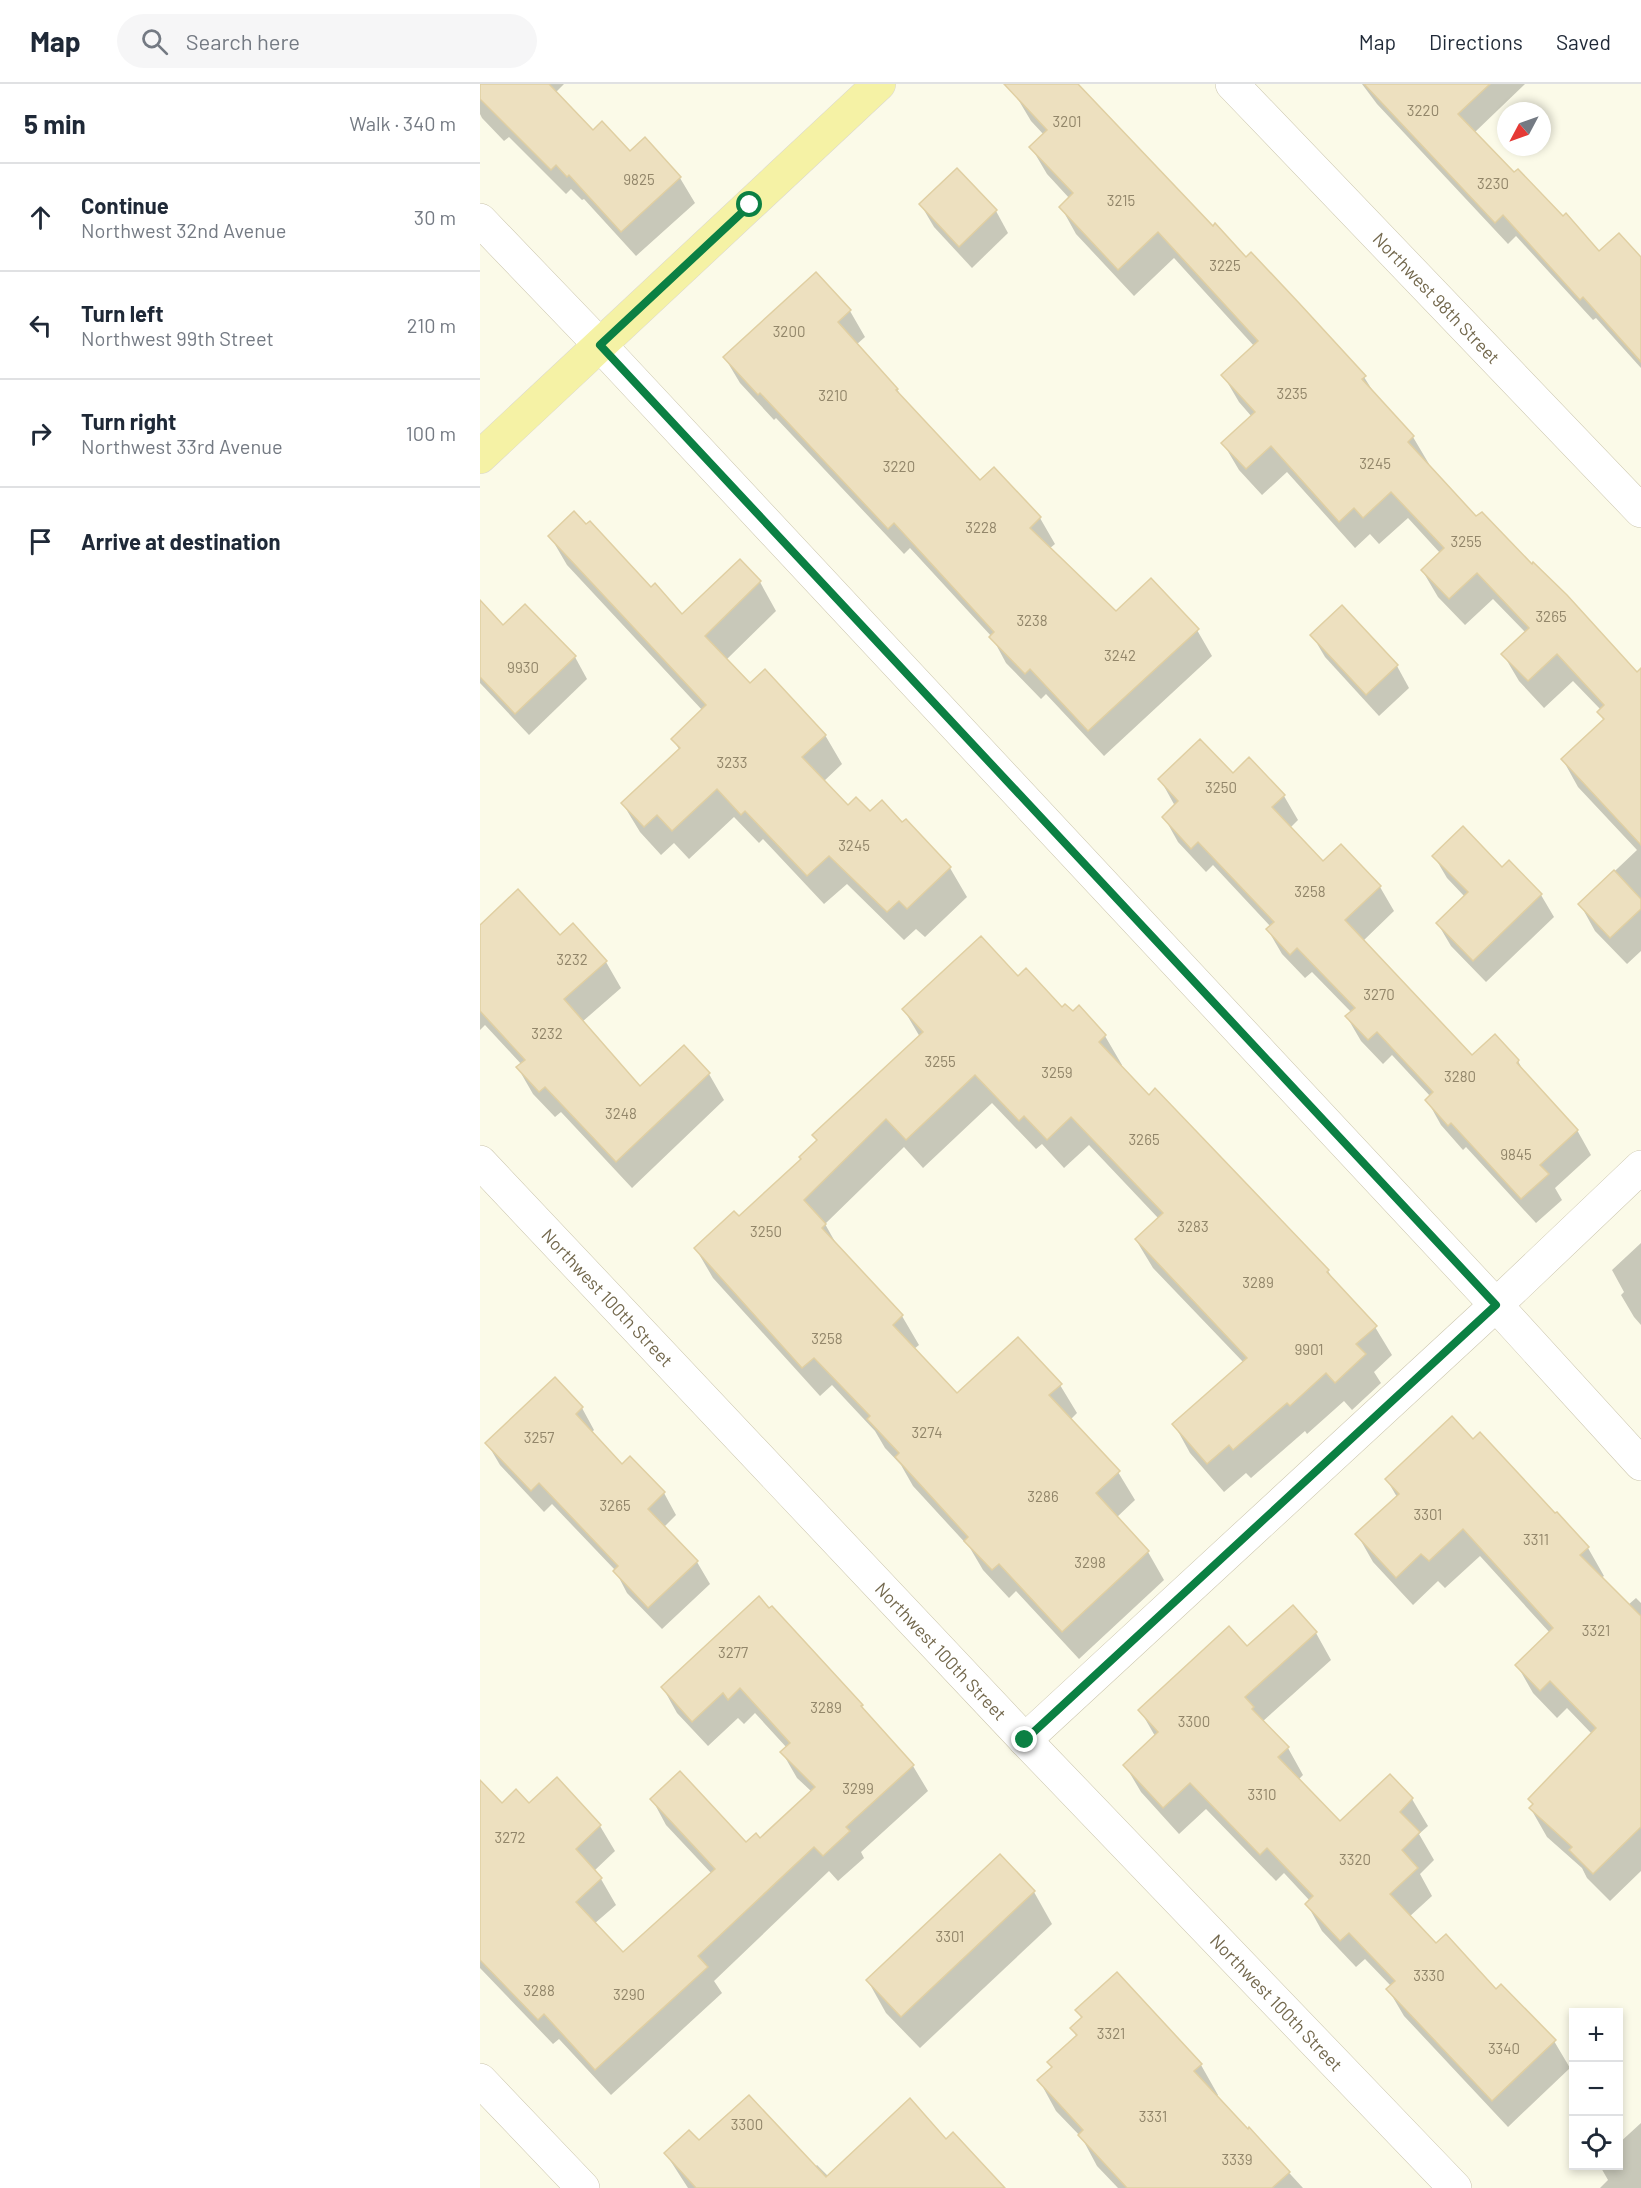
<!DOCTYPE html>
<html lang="en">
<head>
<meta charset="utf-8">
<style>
  body { margin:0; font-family:Barlow,sans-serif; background:#f6f6f7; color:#1f2937 }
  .controls { position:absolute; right:18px; bottom:18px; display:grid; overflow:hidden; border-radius:0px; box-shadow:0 3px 9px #0003 }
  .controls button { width:54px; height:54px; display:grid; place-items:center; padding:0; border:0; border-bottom:2px solid #e0e1e3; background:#fff; color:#1f2937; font:30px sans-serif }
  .compass { position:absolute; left:1017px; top:18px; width:54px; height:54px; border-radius:50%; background:#fff; box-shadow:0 3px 9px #0003; rotate:229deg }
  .stop { position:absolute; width:18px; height:18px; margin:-14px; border:4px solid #0b8043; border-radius:50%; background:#fff }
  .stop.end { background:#0b8043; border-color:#fff; box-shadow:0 2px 6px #0008 }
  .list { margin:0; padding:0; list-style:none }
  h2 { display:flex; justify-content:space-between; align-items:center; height:78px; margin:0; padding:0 24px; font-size:26px }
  h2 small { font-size:20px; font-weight:400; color:#747a83 }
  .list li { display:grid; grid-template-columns:39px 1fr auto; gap:18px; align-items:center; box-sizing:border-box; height:108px; padding:0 24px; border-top:2px solid #e0e1e3 }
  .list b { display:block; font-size:22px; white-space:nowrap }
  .list p { margin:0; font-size:20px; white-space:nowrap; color:#747a83 }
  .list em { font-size:20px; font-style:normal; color:#747a83 }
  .icon { flex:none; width:33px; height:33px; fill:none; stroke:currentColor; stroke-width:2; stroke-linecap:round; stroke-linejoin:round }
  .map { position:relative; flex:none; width:1161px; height:2104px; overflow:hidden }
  header { display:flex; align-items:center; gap:36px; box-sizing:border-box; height:84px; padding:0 30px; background:#fff; border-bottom:2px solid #e0e1e3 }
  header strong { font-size:28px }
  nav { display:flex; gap:33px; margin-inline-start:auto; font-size:21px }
  .search { width:420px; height:54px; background:#f6f6f7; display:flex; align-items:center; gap:15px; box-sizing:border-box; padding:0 21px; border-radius:33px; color:#747a83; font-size:22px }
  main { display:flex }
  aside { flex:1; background:#fff }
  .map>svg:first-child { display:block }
</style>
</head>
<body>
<header>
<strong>Map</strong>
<div class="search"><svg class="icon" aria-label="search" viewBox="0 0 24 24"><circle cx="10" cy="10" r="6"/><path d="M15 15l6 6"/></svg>Search here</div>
<nav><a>Map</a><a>Directions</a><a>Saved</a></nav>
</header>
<main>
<aside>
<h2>5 min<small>Walk · 340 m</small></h2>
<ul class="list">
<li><svg class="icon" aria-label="ahead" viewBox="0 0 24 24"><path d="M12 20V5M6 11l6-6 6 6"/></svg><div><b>Continue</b><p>Northwest 32nd Avenue</p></div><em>30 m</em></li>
<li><svg class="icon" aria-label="left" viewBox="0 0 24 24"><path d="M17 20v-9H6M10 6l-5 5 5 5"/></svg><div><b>Turn left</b><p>Northwest 99th Street</p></div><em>210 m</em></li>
<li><svg class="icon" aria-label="right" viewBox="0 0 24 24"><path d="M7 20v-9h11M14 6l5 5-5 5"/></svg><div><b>Turn right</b><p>Northwest 33rd Avenue</p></div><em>100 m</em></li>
<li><svg class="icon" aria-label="arrive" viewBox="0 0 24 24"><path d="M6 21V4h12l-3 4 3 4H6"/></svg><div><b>Arrive at destination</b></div></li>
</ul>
</aside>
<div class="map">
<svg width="1161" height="2104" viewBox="0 0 1161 2104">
  <rect width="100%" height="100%" fill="#fbfae8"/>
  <!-- shadow -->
  <g fill="#0003">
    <path d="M 0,0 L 84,0 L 75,9 L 112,48 L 150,69 L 165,55 L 200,94 L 215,119 L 156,172 L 104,115 L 102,116 L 91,105 L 86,110 L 29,53 L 24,57 L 2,34 L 0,30 Z"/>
    <path d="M 546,0 L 588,0 L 884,293 L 896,312 L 933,353 L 949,380 L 947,381 L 996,434 L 1161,595 L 1161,867 L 1147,880 L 1115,847 L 1100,820 L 1157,766 L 1098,703 L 1083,676 L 1124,637 L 1119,628 L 1121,626 L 1093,597 L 1064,624 L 1039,597 L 1023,570 L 1046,549 L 1013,515 L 985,541 L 958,513 L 942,486 L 960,469 L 928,434 L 899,460 L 890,450 L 875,464 L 807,388 L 782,411 L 759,386 L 743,359 L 772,333 L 759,318 L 743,291 L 774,262 L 694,174 L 654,212 L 596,150 L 581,123 L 590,115 L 567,90 L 551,63 L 564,51 L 551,37 L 535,10 Z"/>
    <path d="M 882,0 L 1045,0 L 994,49 L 1034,90 L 1119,169 L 1161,176 L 1161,284 L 1116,234 L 1113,236 L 1036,152 L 1028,160 L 897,20 Z"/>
    <path d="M 441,121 L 516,127 L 528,149 L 492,184 L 454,143 Z"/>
    <path d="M 370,227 L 385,253 L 376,261 L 417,305 L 423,316 L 500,398 L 560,434 L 575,460 L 569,465 L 636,529 L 717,546 L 732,572 L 624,672 L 566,610 L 561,615 L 526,579 L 512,553 L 430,464 L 424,470 L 296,334 L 294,336 L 260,299 L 245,274 Z"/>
    <path d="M 70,452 L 170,505 L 201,533 L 280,498 L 296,527 L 246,576 L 270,601 L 345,651 L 362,680 L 343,698 L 368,724 L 422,741 L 426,737 L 470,784 L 487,813 L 445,853 L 436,845 L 424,856 L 367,800 L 344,820 L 283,755 L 279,759 L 254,733 L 209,775 L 194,759 L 181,771 L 160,748 L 143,720 L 200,667 L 193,655 L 223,627 L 87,481 Z"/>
    <path d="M 0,537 L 23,543 L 95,573 L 107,595 L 49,651 L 0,599 Z"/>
    <path d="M 832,551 L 917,582 L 929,604 L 899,632 L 845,573 Z"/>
    <path d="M 753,691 L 804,712 L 818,736 L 810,744 L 843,779 L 900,803 L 914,827 L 883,857 L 992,973 L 1038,977 L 1045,990 L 1097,1046 L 1111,1071 L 1075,1104 L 1082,1116 L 1056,1139 L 986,1063 L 983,1066 L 961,1041 L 947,1016 L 951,1013 L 912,971 L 903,980 L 881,957 L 867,933 L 872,929 L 832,888 L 825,894 L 802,870 L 788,846 L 791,843 L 733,781 L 726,788 L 698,758 L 684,733 L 695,722 L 680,695 Z"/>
    <path d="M 954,772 L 1022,785 L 1029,778 L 1061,811 L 1074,833 L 1006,898 L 971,862 L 958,840 L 985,813 L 967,794 Z"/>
    <path d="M 0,843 L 80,853 L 126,878 L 141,904 L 102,938 L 160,1004 L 229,990 L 244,1016 L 152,1104 L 81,1028 L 75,1033 L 53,1010 L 38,984 L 42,981 L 5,941 L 0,946 Z"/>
    <path d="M 538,894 L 582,925 L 593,930 L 599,924 L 625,952 L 642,981 L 640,982 L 669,1013 L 848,1187 L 856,1200 L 895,1243 L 912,1271 L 894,1288 L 901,1299 L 872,1326 L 864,1317 L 827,1350 L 825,1347 L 771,1394 L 766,1389 L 744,1408 L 710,1369 L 694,1340 L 764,1279 L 673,1184 L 656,1156 L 679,1135 L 609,1061 L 584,1084 L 562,1060 L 556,1065 L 512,1019 L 443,1084 L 424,1063 L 345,1140 L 358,1163 L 422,1232 L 439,1261 L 434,1265 L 477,1311 L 580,1301 L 597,1329 L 590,1336 L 638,1388 L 655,1416 L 636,1434 L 668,1468 L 684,1496 L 599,1575 L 536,1507 L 529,1514 L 503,1486 L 490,1464 L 433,1402 L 421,1381 L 405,1364 L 395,1347 L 352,1301 L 340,1312 L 233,1194 L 216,1165 L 259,1134 L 322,1075 L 338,1058 L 334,1051 L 440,953 L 424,926 Z"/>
    <path d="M 1161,1159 L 1161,1241 L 1154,1233 L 1141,1211 L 1144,1208 L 1132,1186 Z"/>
    <path d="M 102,1324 L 114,1346 L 111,1349 L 142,1382 L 184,1409 L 196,1431 L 184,1443 L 217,1478 L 230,1500 L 182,1545 L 147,1509 L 135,1486 L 72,1420 L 64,1428 L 20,1381 L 7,1359 Z"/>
    <path d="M 993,1357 L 1108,1464 L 1124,1492 L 1121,1494 L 1148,1521 L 1156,1514 L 1161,1519 L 1161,1787 L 1130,1817 L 1107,1794 L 1102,1784 L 1067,1753 L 1051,1725 L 1054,1721 L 1050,1716 L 1112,1650 L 1087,1624 L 1077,1634 L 1053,1609 L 1037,1581 L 1070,1549 L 1000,1472 L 965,1504 L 958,1497 L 933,1521 L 893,1478 L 877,1450 L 917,1413 L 907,1396 Z"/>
    <path d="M 292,1524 L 382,1622 L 388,1632 L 433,1682 L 448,1707 L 381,1768 L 384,1774 L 358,1797 L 349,1787 L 234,1897 L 242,1909 L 131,2011 L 79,1955 L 73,1960 L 0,1884 L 0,1698 L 22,1721 L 49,1721 L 77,1695 L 120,1742 L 135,1767 L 114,1787 L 121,1795 L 136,1821 L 114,1840 L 143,1871 L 232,1790 L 186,1741 L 172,1715 L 266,1760 L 280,1756 L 332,1708 L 317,1694 L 302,1668 L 307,1664 L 275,1629 L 264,1640 L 258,1634 L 228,1662 L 197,1629 L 183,1604 Z"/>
    <path d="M 812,1524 L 836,1549 L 851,1576 L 782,1638 L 808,1664 L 823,1691 L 818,1696 L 860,1739 L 910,1692 L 932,1715 L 948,1742 L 939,1750 L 954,1776 L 940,1790 L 952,1812 L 929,1833 L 956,1861 L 1016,1907 L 1074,1957 L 1090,1984 L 1028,2043 L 924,1932 L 908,1905 L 911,1902 L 885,1875 L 876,1883 L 842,1847 L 827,1820 L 830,1817 L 804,1789 L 796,1797 L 726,1725 L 699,1750 L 661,1708 L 645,1681 L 675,1652 L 660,1626 L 767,1564 Z"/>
    <path d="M 554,1808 L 572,1840 L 440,1964 L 406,1929 L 388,1897 Z"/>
    <path d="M 597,1926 L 721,1981 L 738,2011 L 736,2013 L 767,2047 L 769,2045 L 823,2104 L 638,2104 L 617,2082 L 602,2054 L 576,2027 L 559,1996 L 573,1984 L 569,1979 L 597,1953 L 592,1945 L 602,1935 Z"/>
    <path d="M 1161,2039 L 1161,2104 L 1120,2104 L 1128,2096 L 1120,2082 L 1138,2082 L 1138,2060 Z"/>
    <path d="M 466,2058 L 521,2104 L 208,2104 L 186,2070 L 219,2059 L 335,2083 L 337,2081 L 349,2093 Z"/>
  </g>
  <!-- building -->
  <g fill="#ede0bf" stroke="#e0cfa2" stroke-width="1.5">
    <path d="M 0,0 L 69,0 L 113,46 L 122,37 L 150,67 L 165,53 L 201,93 L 141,148 L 89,91 L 87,93 L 76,81 L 71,86 L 0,15 Z"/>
    <path d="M 524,0 L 598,0 L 733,142 L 735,139 L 766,173 L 771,168 L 819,219 L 886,292 L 882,295 L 934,352 L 928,358 L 996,432 L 1002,428 L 1052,480 L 1053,478 L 1087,511 L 1157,588 L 1161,584 L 1161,761 L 1081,675 L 1124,635 L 1117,628 L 1124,621 L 1077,570 L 1048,597 L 1021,570 L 1049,544 L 997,489 L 969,515 L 941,486 L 964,464 L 911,408 L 883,434 L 874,424 L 859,438 L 791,362 L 766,385 L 741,359 L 775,328 L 741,291 L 778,257 L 678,148 L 638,186 L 579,123 L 593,109 L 549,63 L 567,46 Z"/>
    <path d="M 884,0 L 1010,0 L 978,30 L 1034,88 L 1038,85 L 1083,132 L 1086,129 L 1119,167 L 1139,149 L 1161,173 L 1161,278 L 1103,213 L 1100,216 L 1023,131 L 1015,139 Z"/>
    <path d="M 477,84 L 517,126 L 479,163 L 439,120 Z"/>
    <path d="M 336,188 L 371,226 L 358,238 L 418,305 L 416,306 L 500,396 L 514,383 L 561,433 L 550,444 L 636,527 L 671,494 L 719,545 L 608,647 L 550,585 L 545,590 L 509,553 L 514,548 L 414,439 L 408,445 L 280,309 L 278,311 L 243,273 Z"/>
    <path d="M 94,427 L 106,440 L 110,437 L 171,503 L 175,499 L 202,530 L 260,475 L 281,497 L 225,552 L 270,599 L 285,585 L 346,651 L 322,673 L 368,721 L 376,713 L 390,727 L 402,716 L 422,738 L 426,735 L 471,783 L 427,825 L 419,817 L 407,828 L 349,772 L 327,792 L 265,727 L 261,731 L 237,705 L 192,747 L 177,731 L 164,743 L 141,719 L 200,664 L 191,655 L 226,621 L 68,452 Z"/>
    <path d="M 0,516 L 23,541 L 45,520 L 96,572 L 35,630 L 0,593 Z"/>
    <path d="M 862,521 L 918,581 L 886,611 L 830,551 Z"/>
    <path d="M 720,655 L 753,689 L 769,673 L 805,711 L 792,723 L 843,777 L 861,760 L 901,802 L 865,836 L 992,971 L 1015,950 L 1039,976 L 1037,979 L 1098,1046 L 1060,1081 L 1069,1090 L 1041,1115 L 971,1039 L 968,1042 L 945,1016 L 953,1008 L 897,948 L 888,956 L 865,932 L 875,924 L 817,864 L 810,871 L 786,845 L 794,838 L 718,758 L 711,765 L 682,733 L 698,717 L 678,695 Z"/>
    <path d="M 983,742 L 1022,783 L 1029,776 L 1062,810 L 993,877 L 956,839 L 988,808 L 952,772 Z"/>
    <path d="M 1134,786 L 1161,815 L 1161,825 L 1130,854 L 1098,820 Z"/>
    <path d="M 38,805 L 80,851 L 93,839 L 127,877 L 84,915 L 160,1002 L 204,961 L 230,989 L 136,1078 L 65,1003 L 59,1008 L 36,983 L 45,976 L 0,927 L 0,841 Z"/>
    <path d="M 501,852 L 538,892 L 546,884 L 582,923 L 585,920 L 593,927 L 599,921 L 626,951 L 619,958 L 669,1011 L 675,1004 L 849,1186 L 847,1188 L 897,1242 L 876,1260 L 886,1270 L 855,1299 L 846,1289 L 810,1322 L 807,1319 L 753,1366 L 749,1361 L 727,1380 L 692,1340 L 767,1274 L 655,1155 L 683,1129 L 591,1033 L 567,1056 L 544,1032 L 539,1037 L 495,991 L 426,1056 L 406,1035 L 324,1116 L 346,1140 L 342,1144 L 423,1231 L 413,1241 L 477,1309 L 538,1253 L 582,1300 L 569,1311 L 640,1387 L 616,1409 L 669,1467 L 582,1548 L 519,1480 L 512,1486 L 484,1457 L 488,1453 L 415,1373 L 419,1369 L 387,1335 L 390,1332 L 334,1274 L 322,1284 L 214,1164 L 254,1127 L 259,1132 L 321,1075 L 319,1073 L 337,1056 L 332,1051 L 443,948 L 422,925 Z"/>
    <path d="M 75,1293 L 103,1323 L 96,1330 L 142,1380 L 150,1372 L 185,1408 L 168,1425 L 218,1477 L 168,1524 L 133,1487 L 138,1482 L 59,1399 L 51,1407 L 5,1359 Z"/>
    <path d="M 972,1332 L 993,1355 L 1000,1348 L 1075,1429 L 1077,1428 L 1109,1463 L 1100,1471 L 1161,1532 L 1161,1743 L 1113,1790 L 1089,1766 L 1092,1763 L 1049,1724 L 1053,1720 L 1048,1715 L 1116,1644 L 1070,1597 L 1060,1607 L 1035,1581 L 1073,1544 L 983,1445 L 949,1477 L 941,1470 L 916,1494 L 875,1450 L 919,1410 L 905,1395 Z"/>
    <path d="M 279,1512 L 289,1524 L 292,1522 L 383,1621 L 381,1622 L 434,1681 L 366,1743 L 370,1747 L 343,1772 L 334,1763 L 218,1872 L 228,1883 L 115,1986 L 64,1930 L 58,1936 L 0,1876 L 0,1696 L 22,1719 L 36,1705 L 49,1719 L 77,1693 L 121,1741 L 96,1765 L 122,1794 L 96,1818 L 143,1868 L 235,1785 L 170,1715 L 200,1687 L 266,1758 L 276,1749 L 280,1754 L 335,1703 L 300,1668 L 310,1659 L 260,1604 L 248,1616 L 243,1609 L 212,1638 L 181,1603 Z"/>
    <path d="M 813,1521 L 837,1548 L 765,1613 L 774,1623 L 772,1625 L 809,1663 L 798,1673 L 860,1737 L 910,1690 L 933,1714 L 920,1728 L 940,1748 L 922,1766 L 938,1784 L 910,1810 L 956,1859 L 966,1850 L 1016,1905 L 1021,1900 L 1076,1956 L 1012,2017 L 906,1905 L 915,1897 L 869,1849 L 860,1857 L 825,1820 L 833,1812 L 787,1764 L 780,1771 L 710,1699 L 683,1724 L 643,1681 L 678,1648 L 658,1626 L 749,1542 L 767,1562 Z"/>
    <path d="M 520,1770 L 555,1807 L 421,1933 L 386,1896 Z"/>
    <path d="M 637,1888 L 722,1980 L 714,1987 L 768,2045 L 769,2043 L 810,2088 L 792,2104 L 647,2104 L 598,2051 L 603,2046 L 557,1996 L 572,1983 L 567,1978 L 597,1951 L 590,1944 L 602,1933 L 595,1926 Z"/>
    <path d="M 269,2011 L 346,2093 L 430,2014 L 466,2055 L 473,2048 L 525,2104 L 216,2104 L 184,2069 L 209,2046 L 219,2056 Z"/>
  </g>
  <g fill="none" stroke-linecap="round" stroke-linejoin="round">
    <!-- minor casing -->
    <g stroke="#ccc6ae" stroke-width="34">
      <g id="minor">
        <path id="s1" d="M 752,0 L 1161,427"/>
        <path d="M 0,136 L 120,261 L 1016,1221 L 1161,1380"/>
        <path id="s2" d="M 0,1078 L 545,1656 L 975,2104"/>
        <path d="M 545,1656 L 1016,1221 L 1161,1083"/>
        <path d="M 0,1996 L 103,2104"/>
      </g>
    </g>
    <!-- major casing -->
    <g stroke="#dbd8d1" stroke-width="34">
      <path id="major" d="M 0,373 L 399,0"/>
    </g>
    <!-- minor -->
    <use href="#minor" stroke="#fff" stroke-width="33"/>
    <!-- major -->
    <use href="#major" stroke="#f5f2a5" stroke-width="33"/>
  </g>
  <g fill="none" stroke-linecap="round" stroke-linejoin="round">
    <!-- route -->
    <path stroke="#0b8043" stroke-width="8" d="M 270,121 L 120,261 L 1016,1221 L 545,1656"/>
  </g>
  <g text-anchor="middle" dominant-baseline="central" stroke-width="4.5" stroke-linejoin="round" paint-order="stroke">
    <!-- number labels -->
    <g font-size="15" fill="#92866a">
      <text x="943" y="26">3220</text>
      <text x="587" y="37">3201</text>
      <text x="159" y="95">9825</text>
      <text x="1013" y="99">3230</text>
      <text x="641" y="116">3215</text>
      <text x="745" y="181">3225</text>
      <text x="309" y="247">3200</text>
      <text x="812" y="309">3235</text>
      <text x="353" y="311">3210</text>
      <text x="895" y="379">3245</text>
      <text x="419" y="382">3220</text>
      <text x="501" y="443">3228</text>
      <text x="986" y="457">3255</text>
      <text x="1071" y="532">3265</text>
      <text x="552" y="536">3238</text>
      <text x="640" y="571">3242</text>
      <text x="43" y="583">9930</text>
      <text x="252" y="678">3233</text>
      <text x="741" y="703">3250</text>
      <text x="374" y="761">3245</text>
      <text x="830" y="807">3258</text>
      <text x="92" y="875">3232</text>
      <text x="899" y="910">3270</text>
      <text x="67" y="949">3232</text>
      <text x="460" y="977">3255</text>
      <text x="577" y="988">3259</text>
      <text x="980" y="992">3280</text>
      <text x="141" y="1029">3248</text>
      <text x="664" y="1055">3265</text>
      <text x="1036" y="1070">9845</text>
      <text x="713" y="1142">3283</text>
      <text x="286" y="1147">3250</text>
      <text x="778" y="1198">3289</text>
      <text x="347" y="1254">3258</text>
      <text x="829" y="1265">9901</text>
      <text x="447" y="1348">3274</text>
      <text x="59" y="1353">3257</text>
      <text x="563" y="1412">3286</text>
      <text x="135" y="1421">3265</text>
      <text x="948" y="1430">3301</text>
      <text x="1056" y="1455">3311</text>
      <text x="610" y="1478">3298</text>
      <text x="1116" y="1546">3321</text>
      <text x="253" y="1568">3277</text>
      <text x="346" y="1623">3289</text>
      <text x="714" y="1637">3300</text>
      <text x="378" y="1704">3299</text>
      <text x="782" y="1710">3310</text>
      <text x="30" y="1753">3272</text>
      <text x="875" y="1775">3320</text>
      <text x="470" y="1852">3301</text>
      <text x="949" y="1891">3330</text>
      <text x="59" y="1906">3288</text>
      <text x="149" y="1910">3290</text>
      <text x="631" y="1949">3321</text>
      <text x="1024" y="1964">3340</text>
      <text x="673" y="2032">3331</text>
      <text x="267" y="2040">3300</text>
      <text x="757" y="2075">3339</text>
    </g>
    <!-- street labels -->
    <g font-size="18" fill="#73684d" stroke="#fefdee">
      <text stroke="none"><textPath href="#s1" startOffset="296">Northwest 98th Street</textPath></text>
      <text stroke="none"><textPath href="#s2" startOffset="186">Northwest 100th Street</textPath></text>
      <text stroke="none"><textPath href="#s2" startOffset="672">Northwest 100th Street</textPath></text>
      <text stroke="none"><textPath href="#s2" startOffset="1158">Northwest 100th Street</textPath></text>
    </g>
  </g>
</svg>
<div class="controls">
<button>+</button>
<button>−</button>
<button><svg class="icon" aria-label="locate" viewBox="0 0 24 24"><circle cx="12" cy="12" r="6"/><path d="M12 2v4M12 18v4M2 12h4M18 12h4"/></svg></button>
</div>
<svg class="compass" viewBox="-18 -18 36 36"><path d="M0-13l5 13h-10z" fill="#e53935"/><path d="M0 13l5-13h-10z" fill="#747a83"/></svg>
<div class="stop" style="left:270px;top:121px"></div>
<div class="stop end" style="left:545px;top:1656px"></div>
</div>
</main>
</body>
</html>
